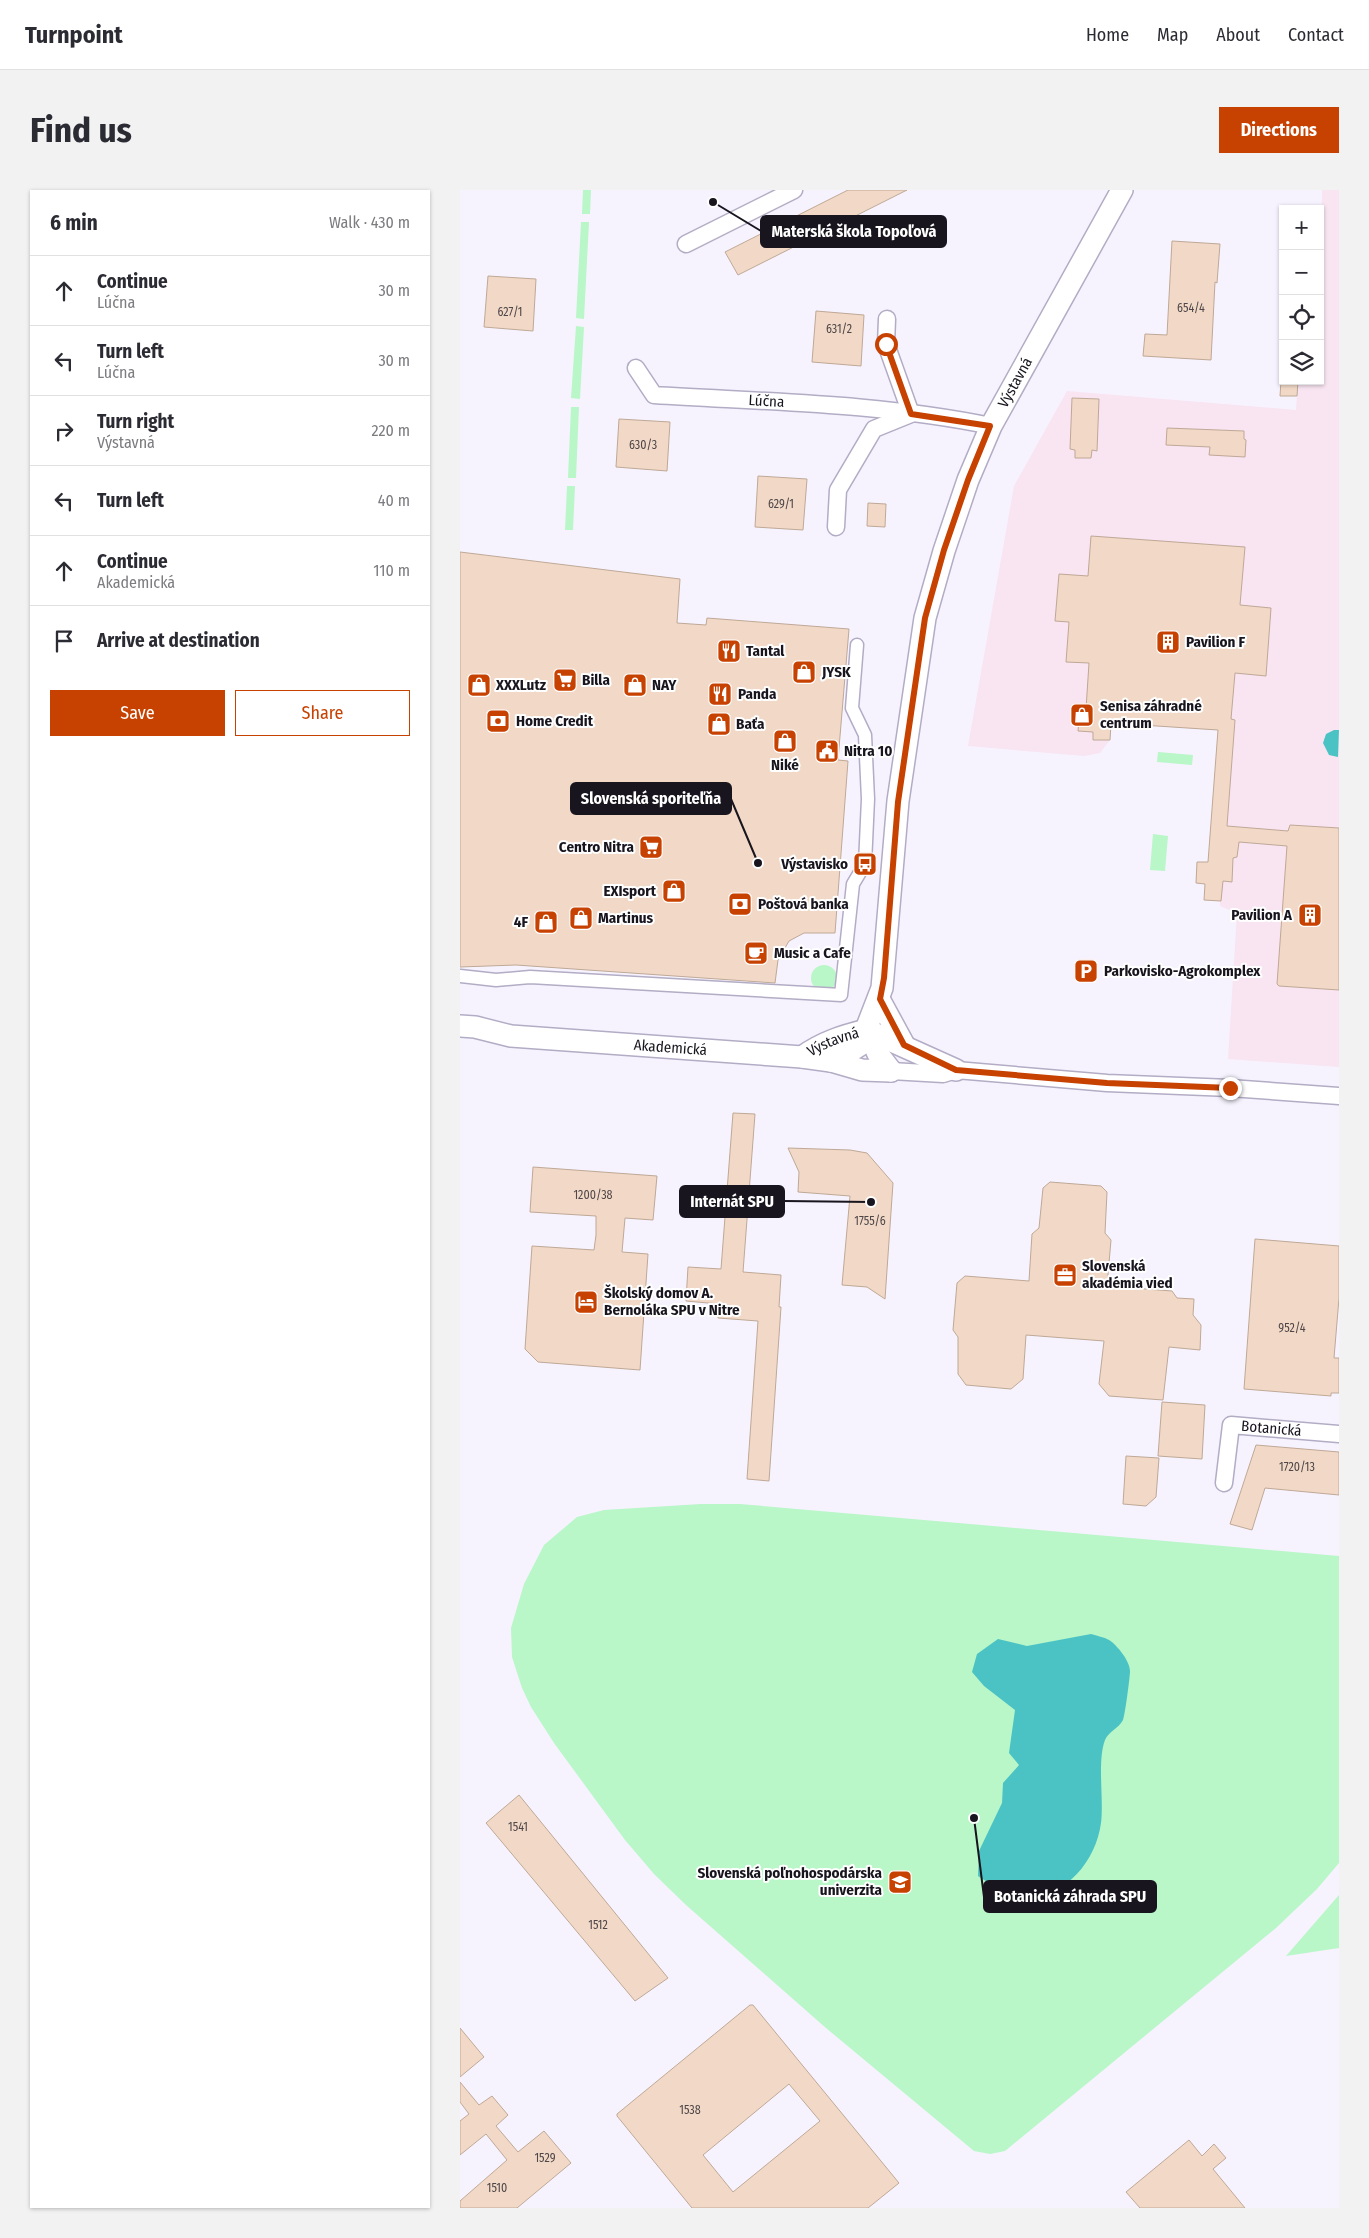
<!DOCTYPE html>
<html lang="en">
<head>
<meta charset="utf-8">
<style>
  body { margin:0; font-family:"Fira Sans Condensed",sans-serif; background:#f2f2f3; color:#2b2b33 }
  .controls { position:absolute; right:15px; top:15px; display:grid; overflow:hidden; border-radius:0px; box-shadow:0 1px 4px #0004 }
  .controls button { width:45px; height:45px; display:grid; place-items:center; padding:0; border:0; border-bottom:1px solid #e1e1e2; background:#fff; color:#2b2b33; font:25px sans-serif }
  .stop { position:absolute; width:15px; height:15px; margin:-11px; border:4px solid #c74100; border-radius:50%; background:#fff }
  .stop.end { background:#c74100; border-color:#fff; box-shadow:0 1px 5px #0008 }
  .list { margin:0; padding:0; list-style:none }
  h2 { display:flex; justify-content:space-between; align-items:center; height:65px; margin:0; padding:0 20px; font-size:21px }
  h2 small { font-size:16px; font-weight:400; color:#7c7c81 }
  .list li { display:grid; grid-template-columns:32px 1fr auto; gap:15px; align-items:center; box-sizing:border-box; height:70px; padding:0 20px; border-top:1px solid #e1e1e2 }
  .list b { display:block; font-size:19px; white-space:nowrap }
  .list p { margin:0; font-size:16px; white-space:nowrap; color:#7c7c81 }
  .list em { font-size:16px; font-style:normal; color:#7c7c81 }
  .actions { display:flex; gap:10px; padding:15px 20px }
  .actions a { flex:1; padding:11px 0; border:1px solid #c74100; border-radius:0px; text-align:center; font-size:18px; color:#c74100 }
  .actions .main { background:#c74100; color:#fff }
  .icon { flex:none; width:28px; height:28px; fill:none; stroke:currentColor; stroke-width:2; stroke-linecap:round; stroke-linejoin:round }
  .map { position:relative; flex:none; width:879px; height:2018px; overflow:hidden; border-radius:0px }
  header { display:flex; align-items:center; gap:30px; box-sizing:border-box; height:70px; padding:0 25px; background:#fff; border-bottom:1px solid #e1e1e2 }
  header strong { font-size:24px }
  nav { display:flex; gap:28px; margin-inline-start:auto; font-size:18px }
  .intro { display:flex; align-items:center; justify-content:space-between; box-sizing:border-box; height:120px; padding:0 30px }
  h1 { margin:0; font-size:35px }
  .button { padding:12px 22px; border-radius:0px; background:#c74100; color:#fff; font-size:18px; font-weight:700 }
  main { display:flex; gap:30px; padding:0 30px }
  aside { flex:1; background:#fff; border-radius:0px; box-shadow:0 1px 4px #0004 }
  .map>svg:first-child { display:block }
</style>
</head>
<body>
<header>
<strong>Turnpoint</strong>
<nav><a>Home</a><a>Map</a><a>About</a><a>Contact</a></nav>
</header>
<div class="intro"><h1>Find us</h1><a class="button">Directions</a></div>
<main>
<aside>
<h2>6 min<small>Walk · 430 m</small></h2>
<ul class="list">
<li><svg class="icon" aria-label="ahead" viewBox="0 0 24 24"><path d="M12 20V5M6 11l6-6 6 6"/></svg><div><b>Continue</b><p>Lúčna</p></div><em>30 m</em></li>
<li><svg class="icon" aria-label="left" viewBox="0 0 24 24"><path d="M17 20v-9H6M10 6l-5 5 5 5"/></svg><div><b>Turn left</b><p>Lúčna</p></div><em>30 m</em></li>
<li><svg class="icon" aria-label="right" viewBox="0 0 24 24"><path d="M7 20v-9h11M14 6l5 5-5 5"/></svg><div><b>Turn right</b><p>Výstavná</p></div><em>220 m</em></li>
<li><svg class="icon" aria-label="left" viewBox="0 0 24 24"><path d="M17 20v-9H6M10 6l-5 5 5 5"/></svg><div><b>Turn left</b></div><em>40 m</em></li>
<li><svg class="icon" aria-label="ahead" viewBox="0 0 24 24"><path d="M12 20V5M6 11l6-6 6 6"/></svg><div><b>Continue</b><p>Akademická</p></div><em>110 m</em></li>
<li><svg class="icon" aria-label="arrive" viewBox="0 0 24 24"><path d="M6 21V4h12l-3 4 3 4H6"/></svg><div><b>Arrive at destination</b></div></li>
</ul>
<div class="actions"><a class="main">Save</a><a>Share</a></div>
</aside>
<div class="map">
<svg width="879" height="2018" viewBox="0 0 879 2018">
  <rect width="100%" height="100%" fill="#f6f3fe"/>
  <!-- commercial -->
  <path fill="#f9e4f2" d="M 862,0 L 879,0 L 879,877 L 768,869 L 777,723 L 760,716 L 760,711 L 744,710 L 745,694 L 736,693 L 737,672 L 748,672 L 758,540 L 651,533 L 650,550 L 640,563 L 624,566 L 508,556 L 554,296 L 607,201 L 836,220 L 838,191 L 860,191 Z"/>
  <!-- green -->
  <g fill="#b9f6c8">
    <path d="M 123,0 L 131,0 L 130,24 L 122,24 Z"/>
    <path d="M 121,32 L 129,32 L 124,129 L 116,128 Z"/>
    <path d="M 116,136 L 124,137 L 120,209 L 111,208 Z"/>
    <path d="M 111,217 L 119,217 L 116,288 L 108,288 Z"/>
    <path d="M 107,296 L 115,296 L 113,340 L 105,340 Z"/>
    <path d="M 698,562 L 733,565 L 732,575 L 697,572 Z"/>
    <path d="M 693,644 L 708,646 L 705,681 L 690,680 Z"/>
    <circle cx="364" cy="788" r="13"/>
    <path d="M 241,1314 L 280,1314 L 879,1366 L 879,1673 L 857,1699 L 816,1738 L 545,1961 L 530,1964 L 514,1961 L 366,1838 L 226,1715 L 194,1684 L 165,1650 L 94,1553 L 71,1517 L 62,1498 L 52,1467 L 51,1438 L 64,1394 L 84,1355 L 117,1327 L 144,1320 Z"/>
    <path d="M 879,1705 L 879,1758 L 826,1766 Z"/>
  </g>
  <!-- water -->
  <g fill="#4bc3c4">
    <path d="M 874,540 L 879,540 L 878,567 L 869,565 L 863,553 L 866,544 Z"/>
    <path d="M 631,1444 C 637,1446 644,1447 649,1450 C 657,1455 670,1471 670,1481 C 670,1487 665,1525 663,1530 C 659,1538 648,1542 645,1550 C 637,1571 644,1609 641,1633 C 636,1671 606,1707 566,1707 C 549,1707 532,1695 518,1686 L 519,1661 L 542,1613 L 543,1593 L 559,1575 L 549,1563 L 555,1520 L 524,1496 L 512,1482 L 517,1464 L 538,1449 L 567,1456 Z"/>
  </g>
  <!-- building -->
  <g fill="#f2d9c7" stroke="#bfa896" fill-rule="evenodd">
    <path d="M 388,0 L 447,0 L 278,85 L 265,62 Z"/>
    <path d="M 712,51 L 760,54 L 757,93 L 755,92 L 751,170 L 683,166 L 685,144 L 707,145 Z"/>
    <path d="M 28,86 L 76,89 L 73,141 L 24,137 Z"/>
    <path d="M 356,121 L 404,125 L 401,176 L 352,172 Z"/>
    <path d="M 821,191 L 838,191 L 837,206 L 820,206 Z"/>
    <path d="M 612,208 L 639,209 L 637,261 L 632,260 L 631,268 L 615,268 L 615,260 L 610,259 Z"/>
    <path d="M 159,229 L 210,232 L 207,281 L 156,277 Z"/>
    <path d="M 707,238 L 784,241 L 784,249 L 786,250 L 785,267 L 749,265 L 750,257 L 706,255 Z"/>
    <path d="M 298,286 L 347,289 L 343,340 L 295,337 Z"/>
    <path d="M 408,313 L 426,314 L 425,337 L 407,336 Z"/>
    <path d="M 631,346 L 785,357 L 780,415 L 811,418 L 806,486 L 775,483 L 771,529 L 775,530 L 767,636 L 828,641 L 830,635 L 879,638 L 879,800 L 819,796 L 817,794 L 827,656 L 779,652 L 777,667 L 773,668 L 772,692 L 763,691 L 761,711 L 744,710 L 745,694 L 736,693 L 737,672 L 748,672 L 758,540 L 651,533 L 650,550 L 633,550 L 633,542 L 618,541 L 620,519 L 626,519 L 629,473 L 606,472 L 609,432 L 595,431 L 599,384 L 628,386 Z"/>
    <path d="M 0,362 L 220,389 L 217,433 L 246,435 L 247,428 L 389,439 L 378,570 L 388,571 L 375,743 L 344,743 L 329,751 L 318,770 L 315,793 L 56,775 L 0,777 Z"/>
    <path d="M 273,923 L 295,924 L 283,1082 L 321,1085 L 319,1117 L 321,1117 L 309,1291 L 287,1289 L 298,1131 L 258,1128 L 259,1114 L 226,1111 L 228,1077 L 261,1079 Z"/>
    <path d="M 328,958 L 390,960 L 407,963 L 433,993 L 425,1109 L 407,1097 L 382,1095 L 390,1006 L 338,1002 L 339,982 Z"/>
    <path d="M 73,977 L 197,986 L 193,1030 L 165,1028 L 162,1062 L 188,1064 L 180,1180 L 78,1172 L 65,1159 L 72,1056 L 134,1060 L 136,1045 L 136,1026 L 70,1022 Z"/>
    <path d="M 590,992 L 641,996 L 647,1002 L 645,1043 L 651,1050 L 647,1096 L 712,1101 L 717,1108 L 734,1109 L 733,1125 L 741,1135 L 740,1160 L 709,1157 L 703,1210 L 649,1206 L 639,1194 L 644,1151 L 566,1145 L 563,1189 L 551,1199 L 506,1195 L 498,1184 L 498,1147 L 493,1140 L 497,1093 L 505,1086 L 569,1091 L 572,1044 L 579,1038 L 583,998 Z"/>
    <path d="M 795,1049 L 879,1056 L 879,1108 L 874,1168 L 879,1168 L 879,1203 L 871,1203 L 871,1206 L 784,1199 Z"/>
    <path d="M 702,1212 L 745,1215 L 742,1269 L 698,1266 Z"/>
    <path d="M 796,1255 L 879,1262 L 879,1305 L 805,1298 L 792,1340 L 770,1334 Z"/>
    <path d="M 666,1266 L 699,1268 L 696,1307 L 686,1316 L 663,1314 Z"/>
    <path d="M 59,1605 L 208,1788 L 175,1811 L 26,1633 Z"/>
    <path d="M 290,1815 L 293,1815 L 439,1993 L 408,2018 L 232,2018 L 157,1926 L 157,1924 ZM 329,1894 L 360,1931 L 273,2002 L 243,1965 Z"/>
    <path d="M 0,1838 L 24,1867 L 0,1887 Z"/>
    <path d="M 0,1892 L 19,1915 L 32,1906 L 48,1925 L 36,1936 L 58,1962 L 84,1941 L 111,1973 L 57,2018 L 0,2018 L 0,2011 L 47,1970 L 26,1944 L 0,1965 L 0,1931 L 9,1924 L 0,1912 Z"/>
    <path d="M 729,1950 L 742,1966 L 754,1954 L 766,1968 L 753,1979 L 785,2018 L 680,2018 L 666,2002 Z"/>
  </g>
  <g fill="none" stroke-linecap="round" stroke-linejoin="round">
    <!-- pedestrian casing -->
    <g stroke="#b3acc5" stroke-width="15">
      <path id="pedestrian" d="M 0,786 L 36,790 L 70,787 L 381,805 L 393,694 L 405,674 L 408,609 L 405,545 L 392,518 L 397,455"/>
    </g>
    <!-- minor casing -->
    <g stroke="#b3acc5" stroke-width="19">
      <g id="minor">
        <path d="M 226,54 L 334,0"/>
        <path id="s1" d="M 176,178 L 194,205 C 306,212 420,213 531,236"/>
        <path d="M 376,337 L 378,300 L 414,239 L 451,224 L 426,154 L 427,129"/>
        <path d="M 431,881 L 483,884 L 496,880 L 647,893 L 770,898 L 879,906"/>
        <path id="s2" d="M 764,1293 L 771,1235 L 879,1244"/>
      </g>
    </g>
    <!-- tertiary casing -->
    <g stroke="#b3acc5" stroke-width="24">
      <g id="tertiary">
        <path d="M 419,809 L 444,855"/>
        <path id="s3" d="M 0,836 L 15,837 L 51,846 L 342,867 L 371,871 L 402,880 L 431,881"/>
        <path d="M 407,840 L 496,880"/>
        <path d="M 407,840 L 418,864 L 431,881"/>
        <path id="s4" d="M 342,867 C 363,852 383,846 407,840"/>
        <path id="s5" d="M 371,871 L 381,867 L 400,855 L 422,798 L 438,611 L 465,428 L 484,361 L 508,290 L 531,236 L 662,0"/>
      </g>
    </g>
    <!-- pedestrian -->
    <use href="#pedestrian" stroke="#fff" stroke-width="12"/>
    <!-- minor -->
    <use href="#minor" stroke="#fff" stroke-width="16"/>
    <!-- tertiary -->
    <use href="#tertiary" stroke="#fff" stroke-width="21"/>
  </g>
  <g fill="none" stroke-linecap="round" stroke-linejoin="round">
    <!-- route -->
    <path stroke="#c74100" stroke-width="6" d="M 426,154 L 451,224 L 530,236 L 508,290 L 484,360 L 465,428 L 438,612 L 424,788 L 420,809 L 444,855 L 496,880 L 647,893 L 770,898"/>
  </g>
  <!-- icons -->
  <defs>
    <g id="building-square" transform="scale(1.25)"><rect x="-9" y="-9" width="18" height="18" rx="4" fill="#c74100" stroke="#fff"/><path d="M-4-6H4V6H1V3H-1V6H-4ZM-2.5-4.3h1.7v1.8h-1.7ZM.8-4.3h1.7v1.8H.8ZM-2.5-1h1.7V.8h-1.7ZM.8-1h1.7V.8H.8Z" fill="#fff"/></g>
    <g id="restaurant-square" transform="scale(1.25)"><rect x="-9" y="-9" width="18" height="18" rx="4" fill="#c74100" stroke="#fff"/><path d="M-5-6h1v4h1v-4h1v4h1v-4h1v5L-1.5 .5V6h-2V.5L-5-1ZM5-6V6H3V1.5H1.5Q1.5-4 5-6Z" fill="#fff"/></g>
    <g id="shop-square" transform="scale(1.25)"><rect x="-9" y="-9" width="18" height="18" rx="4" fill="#c74100" stroke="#fff"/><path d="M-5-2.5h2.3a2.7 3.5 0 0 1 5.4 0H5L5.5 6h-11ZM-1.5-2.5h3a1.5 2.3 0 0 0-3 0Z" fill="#fff"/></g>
    <g id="supermarket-square" transform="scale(1.25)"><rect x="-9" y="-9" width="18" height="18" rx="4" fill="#c74100" stroke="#fff"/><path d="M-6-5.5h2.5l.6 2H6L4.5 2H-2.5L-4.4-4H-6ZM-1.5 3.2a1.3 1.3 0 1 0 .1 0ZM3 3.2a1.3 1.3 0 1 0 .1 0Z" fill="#fff"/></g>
    <g id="bank-square" transform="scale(1.25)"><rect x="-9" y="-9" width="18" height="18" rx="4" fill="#c74100" stroke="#fff"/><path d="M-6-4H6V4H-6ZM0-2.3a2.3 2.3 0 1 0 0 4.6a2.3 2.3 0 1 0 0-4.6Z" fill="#fff"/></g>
    <g id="civic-square" transform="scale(1.25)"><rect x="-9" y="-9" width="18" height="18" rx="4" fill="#c74100" stroke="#fff"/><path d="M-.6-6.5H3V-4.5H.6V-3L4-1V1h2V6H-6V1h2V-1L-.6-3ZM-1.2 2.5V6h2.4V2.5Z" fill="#fff"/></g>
    <g id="bus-square" transform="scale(1.25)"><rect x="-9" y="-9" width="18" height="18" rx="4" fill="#c74100" stroke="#fff"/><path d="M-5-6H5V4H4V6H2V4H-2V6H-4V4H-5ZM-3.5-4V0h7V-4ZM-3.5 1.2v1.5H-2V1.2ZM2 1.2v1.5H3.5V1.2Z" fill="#fff"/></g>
    <g id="cafe-square" transform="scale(1.25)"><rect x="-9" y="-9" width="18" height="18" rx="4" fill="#c74100" stroke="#fff"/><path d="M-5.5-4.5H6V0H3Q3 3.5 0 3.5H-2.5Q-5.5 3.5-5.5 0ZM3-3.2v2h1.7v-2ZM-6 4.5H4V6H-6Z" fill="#fff"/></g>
    <g id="parking-square" transform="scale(1.25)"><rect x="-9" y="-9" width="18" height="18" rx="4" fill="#c74100" stroke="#fff"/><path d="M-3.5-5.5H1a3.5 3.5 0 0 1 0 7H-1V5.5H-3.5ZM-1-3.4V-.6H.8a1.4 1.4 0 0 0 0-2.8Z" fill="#fff"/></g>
    <g id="office-square" transform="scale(1.25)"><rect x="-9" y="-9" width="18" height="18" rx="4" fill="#c74100" stroke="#fff"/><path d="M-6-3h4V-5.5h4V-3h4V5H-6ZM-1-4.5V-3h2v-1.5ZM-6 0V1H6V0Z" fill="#fff"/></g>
    <g id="hotel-square" transform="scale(1.25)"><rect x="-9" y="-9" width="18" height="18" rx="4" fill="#c74100" stroke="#fff"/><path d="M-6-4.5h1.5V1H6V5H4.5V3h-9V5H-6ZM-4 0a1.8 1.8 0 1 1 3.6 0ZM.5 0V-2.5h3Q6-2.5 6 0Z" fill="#fff"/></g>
    <g id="university-square" transform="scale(1.25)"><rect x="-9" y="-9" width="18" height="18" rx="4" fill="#c74100" stroke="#fff"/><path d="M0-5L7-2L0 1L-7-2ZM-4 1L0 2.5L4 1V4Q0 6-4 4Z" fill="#fff"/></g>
  </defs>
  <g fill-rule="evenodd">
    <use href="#building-square" x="708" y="452"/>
    <use href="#restaurant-square" x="269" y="461"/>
    <use href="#shop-square" x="344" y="482"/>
    <use href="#supermarket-square" x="105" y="490"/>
    <use href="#shop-square" x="19" y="495"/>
    <use href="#shop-square" x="175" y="495"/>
    <use href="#restaurant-square" x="260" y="504"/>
    <use href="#shop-square" x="622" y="525"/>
    <use href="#bank-square" x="38" y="531"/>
    <use href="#shop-square" x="259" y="534"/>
    <use href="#shop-square" x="325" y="551"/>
    <use href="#civic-square" x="367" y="561"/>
    <use href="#supermarket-square" x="191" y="657"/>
    <use href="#bus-square" x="405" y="674"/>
    <use href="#shop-square" x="214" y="701"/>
    <use href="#bank-square" x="280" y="714"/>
    <use href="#building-square" x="850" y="725"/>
    <use href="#shop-square" x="121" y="728"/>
    <use href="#shop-square" x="86" y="732"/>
    <use href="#cafe-square" x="296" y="763"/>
    <use href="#parking-square" x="626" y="781"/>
    <use href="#office-square" x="605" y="1085"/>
    <use href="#hotel-square" x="126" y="1112"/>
    <use href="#university-square" x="440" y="1692"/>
  </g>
  <g text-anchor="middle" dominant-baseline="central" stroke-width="4" stroke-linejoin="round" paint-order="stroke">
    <!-- number labels -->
    <g font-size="12" fill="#4e4648">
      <text x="731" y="118">654/4</text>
      <text x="50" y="122">627/1</text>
      <text x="379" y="139">631/2</text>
      <text x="183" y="255">630/3</text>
      <text x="321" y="314">629/1</text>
      <text x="133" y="1005">1200/38</text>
      <text x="410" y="1031">1755/6</text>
      <text x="832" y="1138">952/4</text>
      <text x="837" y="1277">1720/13</text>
      <text x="58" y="1637">1541</text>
      <text x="138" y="1735">1512</text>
      <text x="230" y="1920">1538</text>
      <text x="85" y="1968">1529</text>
      <text x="37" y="1998">1510</text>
    </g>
    <!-- street labels -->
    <g font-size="15" fill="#18151e" stroke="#fff">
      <text stroke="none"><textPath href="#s5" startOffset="720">Výstavná</textPath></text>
      <text stroke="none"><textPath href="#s1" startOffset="145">Lúčna</textPath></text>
      <text stroke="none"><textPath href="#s4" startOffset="35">Výstavná</textPath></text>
      <text stroke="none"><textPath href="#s3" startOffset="212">Akademická</textPath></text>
      <text stroke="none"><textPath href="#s2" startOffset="99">Botanická</textPath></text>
    </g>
    <!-- poi labels -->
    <g font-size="15" font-weight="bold" fill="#18151e" stroke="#fff" text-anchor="start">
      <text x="726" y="452">Pavilion F</text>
      <text x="286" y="461">Tantal</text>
      <text x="362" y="482">JYSK</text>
      <text x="122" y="490">Billa</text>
      <text x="36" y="495">XXXLutz</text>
      <text x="192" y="495">NAY</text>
      <text x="278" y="504">Panda</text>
      <text x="640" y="516">Senisa záhradné<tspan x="640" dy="17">centrum</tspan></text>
      <text x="56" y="531">Home Credit</text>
      <text x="276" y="534">Baťa</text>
      <text x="384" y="561">Nitra 10</text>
      <text x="325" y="575" text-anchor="middle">Niké</text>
      <text x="174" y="657" text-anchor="end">Centro Nitra</text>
      <text x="388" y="674" text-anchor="end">Výstavisko</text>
      <text x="196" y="701" text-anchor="end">EXIsport</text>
      <text x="298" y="714">Poštová banka</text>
      <text x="832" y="725" text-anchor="end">Pavilion A</text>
      <text x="138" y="728">Martinus</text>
      <text x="68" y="732" text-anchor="end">4F</text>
      <text x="314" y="763">Music a Cafe</text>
      <text x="644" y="781">Parkovisko-Agrokomplex</text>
      <text x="622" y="1076">Slovenská<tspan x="622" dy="17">akadémia vied</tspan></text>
      <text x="144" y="1103">Školský domov A.<tspan x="144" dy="17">Bernoláka SPU v Nitre</tspan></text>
      <text x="422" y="1683" text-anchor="end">Slovenská poľnohospodárska<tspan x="422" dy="17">univerzita</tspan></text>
    </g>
  </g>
  <!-- callouts -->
  <path fill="none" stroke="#18151e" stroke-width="2" d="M253 12L301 41M298 673L271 609M411 1012L324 1011M514 1628L524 1707"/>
  <g fill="#18151e" stroke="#fff" stroke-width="2">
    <circle cx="253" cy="12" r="5"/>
    <circle cx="298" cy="673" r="5"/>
    <circle cx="411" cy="1012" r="5"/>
    <circle cx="514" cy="1628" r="5"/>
  </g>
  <g fill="#18151e" stroke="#18151e" stroke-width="2">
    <rect x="301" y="26" width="185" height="31" rx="5"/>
    <rect x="111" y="593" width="160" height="31" rx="5"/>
    <rect x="220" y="996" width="104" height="31" rx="5"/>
    <rect x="524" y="1691" width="172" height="31" rx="5"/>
  </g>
  <g font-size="16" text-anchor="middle" font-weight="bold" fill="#fff">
    <text x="394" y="47">Materská škola Topoľová</text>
    <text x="191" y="614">Slovenská sporiteľňa</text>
    <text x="272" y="1017">Internát SPU</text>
    <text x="610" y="1712">Botanická záhrada SPU</text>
  </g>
</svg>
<div class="controls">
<button>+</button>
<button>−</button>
<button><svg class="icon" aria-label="locate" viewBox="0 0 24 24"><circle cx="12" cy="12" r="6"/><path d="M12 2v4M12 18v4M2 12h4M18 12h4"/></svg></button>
<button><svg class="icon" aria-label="layers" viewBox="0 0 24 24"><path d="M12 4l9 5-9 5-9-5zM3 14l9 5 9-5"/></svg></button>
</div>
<div class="stop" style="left:426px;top:154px"></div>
<div class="stop end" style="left:770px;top:898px"></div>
</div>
</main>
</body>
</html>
